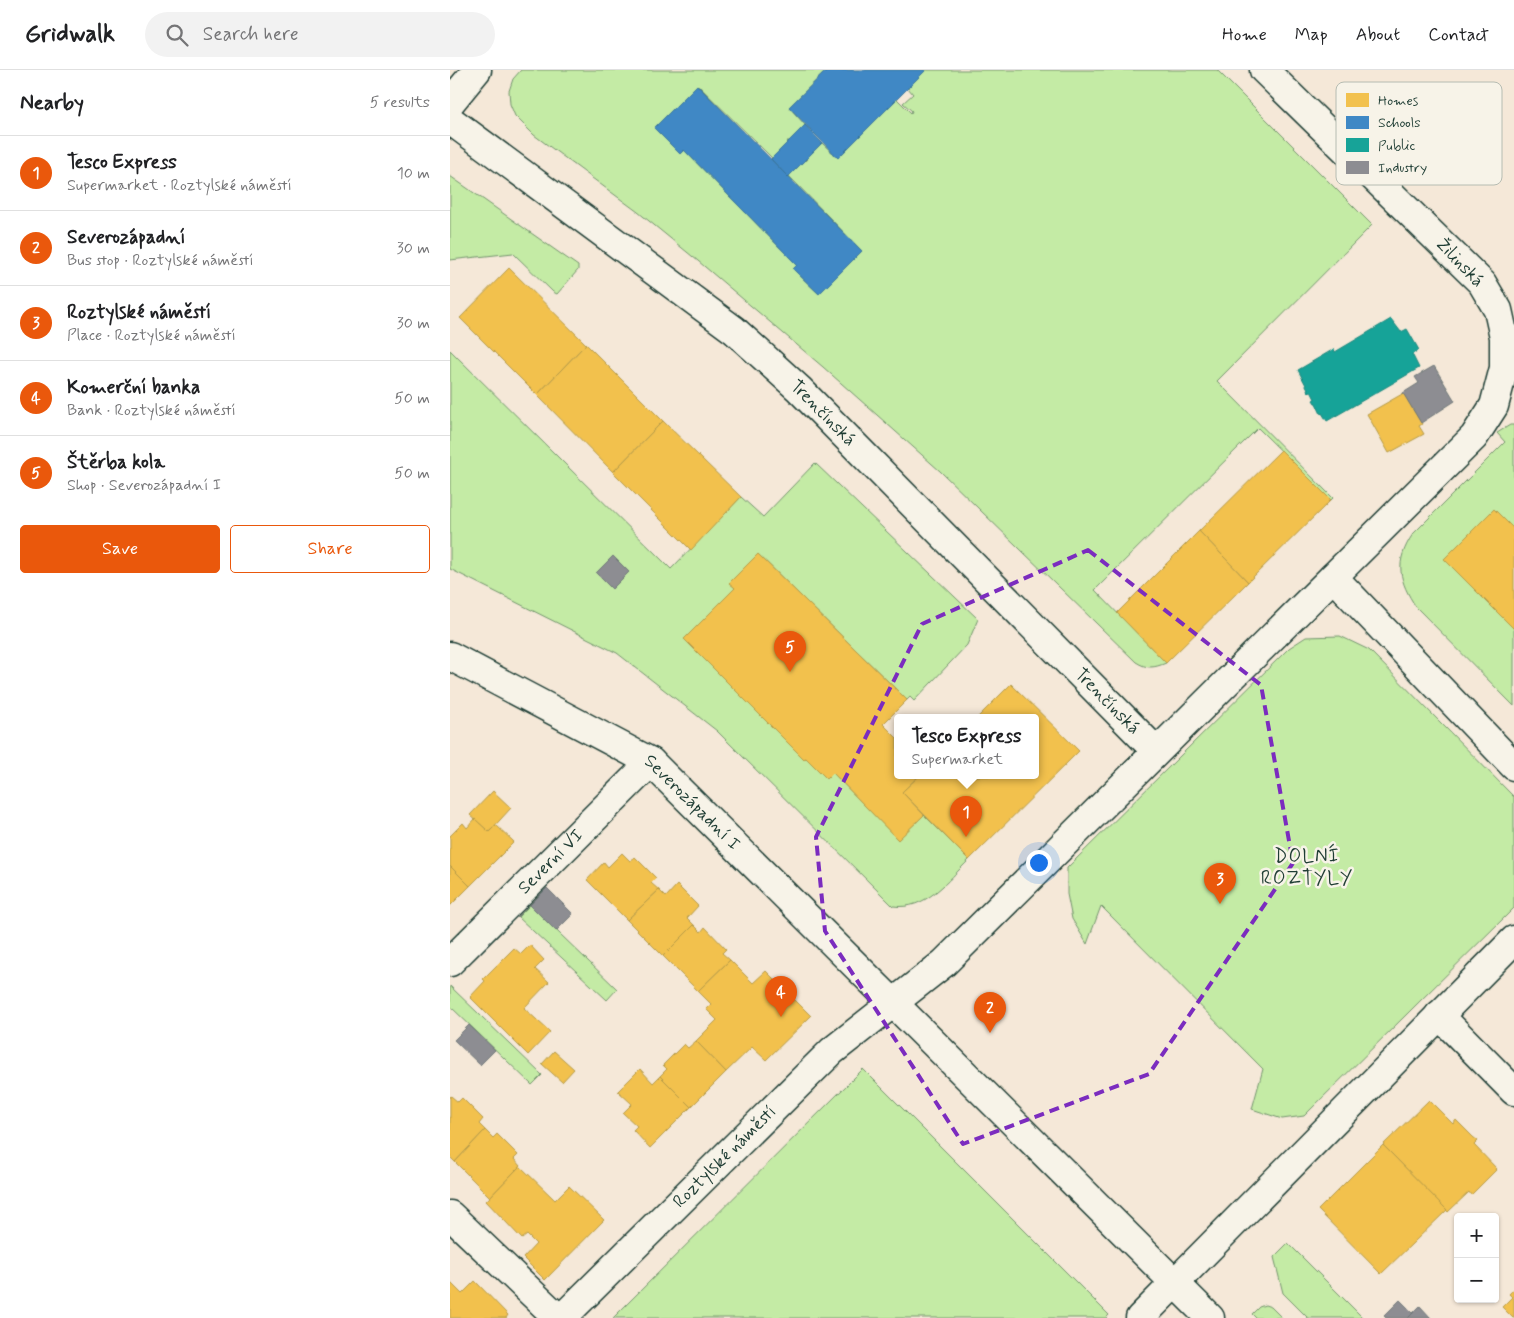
<!DOCTYPE html>
<html lang="en">
<head>
<meta charset="utf-8">
<style>
  body { margin:0; font-family:Mynerve,sans-serif; background:#f2f2f2; color:#202124 }
  .controls { position:absolute; right:15px; bottom:15px; display:grid; overflow:hidden; border-radius:5px; box-shadow:0 1px 4px #0004 }
  .controls button { width:45px; height:45px; display:grid; place-items:center; padding:0; border:0; border-bottom:1px solid #e0e0e0; background:#fff; color:#202124; font:25px sans-serif }
  .you { position:absolute; left:588px; top:792px; width:18px; height:18px; margin:-12px; border:4px solid #fff; border-radius:50%; background:#1a73e8; box-shadow:0 0 0 8px #1a73e833 }
  .badge { display:grid; place-items:center; width:32px; height:32px; border-radius:50%; background:#ea580c; color:#fff; font-size:16px; font-weight:700 }
  .pin { position:absolute; translate:-50% -41px; filter:drop-shadow(0 1px 2px #0008) }
  .pin::after { content:''; position:absolute; top:26px; width:18px; height:15px; background:inherit; clip-path:polygon(0 0,100% 0,50% 100%) }
  .popup { position:absolute; left:444px; top:644px; width:145px; height:65px; box-sizing:border-box; display:grid; place-content:center; border-radius:5px; background:#fff; filter:drop-shadow(0 1px 4px #0005); font-size:16px; white-space:nowrap; color:#757577 }
  .popup b { font-size:19px; color:#202124 }
  .popup::after { content:''; position:absolute; left:50%; top:100%; margin-left:-10px; border:10px solid transparent; border-top-color:#fff }
  .list { margin:0; padding:0; list-style:none }
  h2 { display:flex; justify-content:space-between; align-items:center; height:65px; margin:0; padding:0 20px; font-size:21px }
  h2 small { font-size:16px; font-weight:400; color:#757577 }
  .list li { display:grid; grid-template-columns:32px 1fr auto; gap:15px; align-items:center; box-sizing:border-box; height:75px; padding:0 20px; border-top:1px solid #e0e0e0 }
  .list b { display:block; font-size:19px; white-space:nowrap }
  .list p { margin:0; font-size:16px; white-space:nowrap; color:#757577 }
  .list em { font-size:16px; font-style:normal; color:#757577 }
  .actions { display:flex; gap:10px; padding:15px 20px }
  .actions a { flex:1; padding:11px 0; border:1px solid #ea580c; border-radius:5px; text-align:center; font-size:18px; color:#ea580c }
  .actions .main { background:#ea580c; color:#fff }
  .icon { flex:none; width:28px; height:28px; fill:none; stroke:currentColor; stroke-width:2; stroke-linecap:round; stroke-linejoin:round }
  .map { position:relative; flex:none; width:1064px; height:1248px; overflow:hidden }
  header { display:flex; align-items:center; gap:30px; box-sizing:border-box; height:70px; padding:0 25px; background:#fff; border-bottom:1px solid #e0e0e0 }
  header strong { font-size:24px }
  nav { display:flex; gap:28px; margin-inline-start:auto; font-size:18px }
  .search { width:350px; height:45px; background:#f2f2f2; display:flex; align-items:center; gap:12px; box-sizing:border-box; padding:0 18px; border-radius:28px; color:#757577; font-size:19px }
  main { display:flex }
  aside { flex:1; background:#fff }
  .map>svg:first-child { display:block }
</style>
</head>
<body>
<header>
<strong>Gridwalk</strong>
<div class="search"><svg class="icon" aria-label="search" viewBox="0 0 24 24"><circle cx="10" cy="10" r="6"/><path d="M15 15l6 6"/></svg>Search here</div>
<nav><a>Home</a><a>Map</a><a>About</a><a>Contact</a></nav>
</header>
<main>
<aside>
<h2>Nearby<small>5 results</small></h2>
<ul class="list">
<li><span class="badge">1</span><div><b>Tesco Express</b><p>Supermarket · Roztylské náměstí</p></div><em>10 m</em></li>
<li><span class="badge">2</span><div><b>Severozápadní</b><p>Bus stop · Roztylské náměstí</p></div><em>30 m</em></li>
<li><span class="badge">3</span><div><b>Roztylské náměstí</b><p>Place · Roztylské náměstí</p></div><em>30 m</em></li>
<li><span class="badge">4</span><div><b>Komerční banka</b><p>Bank · Roztylské náměstí</p></div><em>50 m</em></li>
<li><span class="badge">5</span><div><b>Štěrba kola</b><p>Shop · Severozápadní I</p></div><em>50 m</em></li>
</ul>
<div class="actions"><a class="main">Save</a><a>Share</a></div>
</aside>
<div class="map">
<svg width="1064" height="1248" viewBox="0 0 1064 1248">
  <rect width="100%" height="100%" fill="#f5e8d8"/>
  <filter id="ink" filterUnits="userSpaceOnUse"><feTurbulence type="fractalNoise" baseFrequency=".02" numOctaves="2"/><feDisplacementMap in="SourceGraphic" scale="10" xChannelSelector="R" yChannelSelector="G"/><feConvolveMatrix kernelMatrix="1 2 1 2 8 2 1 2 1" color-interpolation-filters="sRGB"/></filter>
  <g filter="url(#ink)">
    <!-- green -->
    <g fill="#c4eba5" stroke="#72946c" fill-rule="evenodd">
      <path d="M 71,0 L 377,0 L 339,37 L 355,55 L 339,71 L 337,71 L 338,72 L 322,88 L 248,15 L 204,58 L 230,84 L 234,80 L 347,195 L 343,199 L 369,224 L 412,181 L 339,106 L 355,90 L 356,91 L 357,88 L 372,73 L 388,88 L 447,29 L 461,43 L 462,41 L 453,33 L 463,24 L 458,18 L 476,0 L 767,0 L 922,155 L 767,311 L 883,428 L 881,430 L 808,358 L 645,520 L 716,593 C 704,598 697,599 686,592 L 490,401 L 373,297 L 248,191 L 188,142 L 84,65 L 65,46 L 60,34 L 59,21 L 63,9 Z"/>
      <path d="M 0,106 L 128,196 L 128,200 L 107,224 L 103,222 L 63,183 L 0,190 Z"/>
      <path d="M 0,280 L 221,499 L 291,427 L 313,447 L 365,393 L 528,549 L 517,575 L 464,631 L 460,627 L 457,630 L 308,484 L 280,513 L 285,518 L 234,569 L 354,689 L 356,688 L 383,703 L 448,769 L 474,745 L 519,790 C 498,810 476,841 443,836 L 267,661 L 167,583 L 0,499 ZM 163,486 L 179,502 L 178,503 L 148,502 Z"/>
      <path d="M 1060,355 L 1064,355 L 1064,459 L 1044,439 L 994,489 L 1064,559 L 1064,636 L 966,537 C 949,511 944,492 963,464 L 1055,372 L 1047,363 Z"/>
      <path d="M 890,566 L 919,580 L 1064,727 L 1064,838 L 854,1046 L 832,1049 L 802,1039 L 813,999 L 651,836 L 637,874 L 622,849 L 617,824 L 617,798 L 839,578 L 856,567 Z"/>
      <path d="M 80,835 L 167,919 L 157,930 L 68,847 Z"/>
      <path d="M 0,916 L 92,1005 L 82,1015 L 0,936 Z"/>
      <path d="M 413,999 L 659,1245 L 656,1248 L 163,1248 Z"/>
      <path d="M 838,1173 L 913,1248 L 858,1248 L 833,1223 L 824,1187 Z"/>
      <path d="M 815,1235 L 821,1237 L 832,1248 L 806,1248 L 802,1244 L 809,1237 Z"/>
    </g>
    <!-- homes -->
    <g fill="#f2c14e" stroke="#b39946">
      <path d="M 59,198 L 136,274 L 87,325 L 10,248 Z"/>
      <path d="M 136,274 L 213,351 L 163,402 L 87,325 Z"/>
      <path d="M 954,323 L 972,354 L 969,356 L 974,364 L 939,383 L 917,344 Z"/>
      <path d="M 213,351 L 291,427 L 241,480 L 163,402 Z"/>
      <path d="M 831,380 L 881,430 L 798,512 L 749,461 Z"/>
      <path d="M 1044,439 L 1064,459 L 1064,559 L 994,489 Z"/>
      <path d="M 749,461 L 798,512 L 716,593 L 667,543 Z"/>
      <path d="M 308,484 L 457,630 L 433,654 L 447,668 L 447,706 L 469,706 L 452,722 L 474,745 L 448,770 L 383,703 L 377,709 L 356,688 L 354,689 L 234,569 L 285,518 L 279,513 Z"/>
      <path d="M 561,614 L 629,681 L 519,790 L 452,722 L 469,706 L 585,706 L 585,648 L 527,648 Z"/>
      <path d="M 43,721 L 61,738 L 39,762 L 20,745 Z"/>
      <path d="M 25,749 L 39,762 L 46,755 L 64,772 L 20,816 L 0,796 L 0,766 L 13,753 L 17,758 Z"/>
      <path d="M 172,783 L 180,791 L 185,787 L 206,808 L 201,813 L 209,820 L 177,850 L 137,810 L 154,792 L 158,797 Z"/>
      <path d="M 0,796 L 20,816 L 0,836 Z"/>
      <path d="M 227,815 L 248,836 L 237,848 L 244,855 L 213,886 L 177,850 L 209,820 L 216,827 Z"/>
      <path d="M 244,855 L 251,862 L 255,857 L 276,879 L 272,883 L 280,890 L 248,921 L 213,886 Z"/>
      <path d="M 80,875 L 94,890 L 85,899 L 99,912 L 74,938 L 100,962 L 78,985 L 20,927 L 35,911 L 33,909 L 64,878 L 71,884 Z"/>
      <path d="M 280,890 L 303,913 L 316,901 L 361,946 L 316,990 L 302,977 L 276,1002 L 246,971 L 267,950 L 256,939 L 261,934 L 248,921 Z"/>
      <path d="M 246,971 L 276,1002 L 241,1037 L 210,1006 L 217,999 L 213,995 L 234,974 L 238,978 Z"/>
      <path d="M 104,981 L 124,999 L 112,1012 L 92,994 Z"/>
      <path d="M 190,999 L 203,1013 L 210,1006 L 241,1037 L 200,1078 L 183,1060 L 187,1056 L 173,1043 L 182,1034 L 168,1021 Z"/>
      <path d="M 1,1026 L 8,1032 L 12,1028 L 33,1049 L 29,1054 L 35,1060 L 5,1092 L 0,1087 L 0,1027 Z"/>
      <path d="M 979,1030 L 1003,1054 L 1006,1050 L 1023,1067 L 1028,1071 L 1024,1075 L 1047,1099 L 1021,1125 L 1019,1122 L 998,1142 L 933,1075 Z"/>
      <path d="M 35,1060 L 43,1068 L 47,1064 L 68,1085 L 64,1089 L 70,1096 L 40,1127 L 5,1092 Z"/>
      <path d="M 933,1075 L 997,1140 L 931,1204 L 868,1140 Z"/>
      <path d="M 70,1096 L 105,1130 L 119,1116 L 154,1150 L 95,1210 L 73,1188 L 86,1174 L 77,1165 L 72,1169 L 36,1131 Z"/>
      <path d="M 25,1211 L 58,1245 L 56,1248 L 0,1248 L 0,1212 L 12,1224 Z"/>
      <path d="M 1064,1219 L 1064,1248 L 1063,1248 L 1052,1237 L 1062,1227 L 1059,1224 Z"/>
    </g>
    <!-- schools -->
    <g fill="#3f88c5" stroke="#35729a">
      <path d="M 377,0 L 476,0 L 388,88 L 339,37 Z"/>
      <path d="M 247,15 L 412,181 L 369,224 L 343,199 L 347,195 L 234,80 L 230,84 L 204,58 Z"/>
      <path d="M 355,55 L 372,73 L 338,107 L 321,89 Z"/>
    </g>
    <!-- public -->
    <path fill="#17a398" stroke="#19847a" d="M 941,249 L 951,262 L 957,259 L 969,280 L 962,284 L 969,298 L 877,351 L 872,343 L 871,344 L 866,333 L 865,333 L 863,330 L 865,329 L 861,321 L 858,322 L 857,319 L 858,319 L 848,300 L 884,279 L 885,282 Z"/>
    <!-- industry -->
    <g fill="#8d8d92" stroke="#6c7576">
      <path d="M 984,296 L 1005,331 L 971,353 L 953,323 L 969,313 L 965,307 Z"/>
      <path d="M 163,486 L 179,502 L 162,519 L 146,503 Z"/>
      <path d="M 97,818 L 123,844 L 106,861 L 80,835 Z"/>
      <path d="M 19,955 L 45,980 L 30,995 L 4,970 Z"/>
      <path d="M 950,1230 L 963,1243 L 958,1248 L 936,1248 L 934,1246 Z"/>
      <path d="M 970,1236 L 981,1248 L 958,1248 Z"/>
    </g>
    <g fill="none" stroke-linecap="round" stroke-linejoin="round">
      <!-- minor casing -->
      <g stroke="#1f3d34" stroke-width="31">
        <g id="minor">
          <path d="M 0,33 L 27,0"/>
          <path id="s1" d="M 0,50 L 284,260 L 349,319 L 706,681"/>
          <path d="M 883,507 L 1064,696"/>
          <path id="s2" d="M 0,586 L 201,692 L 760,1248"/>
          <path id="s3" d="M 0,892 L 201,692"/>
          <path d="M 989,945 L 1064,1021"/>
          <path d="M 0,1145 L 108,1248"/>
          <path id="s4" d="M 112,1248 L 382,981 L 494,893 L 1024,367 L 1044,336 L 1054,298 L 1054,267 L 1048,240 L 1032,213 L 814,0"/>
          <path d="M 690,1248 L 1064,870"/>
        </g>
      </g>
      <!-- minor -->
      <use href="#minor" stroke="#f7f3e8" stroke-width="28"/>
    </g>
  </g>
  <!-- marked area -->
  <path fill="none" stroke="#7b2cbf" stroke-width="4" stroke-dasharray="10 6" stroke-linejoin="round" d="M 638,480 L 811,615 L 843,793 L 699,1004 L 513,1074 L 375,861 L 366,767 L 472,554 Z"/>
  <g text-anchor="middle" dominant-baseline="central" stroke-width="5" stroke-linejoin="round" paint-order="stroke">
    <!-- street labels -->
    <g font-size="18" fill="#1f3d34" stroke="#f7f3e8">
      <text transform="translate(1010 193) rotate(46)">Žilinská</text>
      <text stroke="none"><textPath href="#s1" startOffset="475">Trenčínská</textPath></text>
      <text stroke="none"><textPath href="#s1" startOffset="880">Trenčínská</textPath></text>
      <text stroke="none"><textPath href="#s2" startOffset="285">Severozápadní I</textPath></text>
      <text stroke="none"><textPath href="#s3" startOffset="142">Severní VI</textPath></text>
      <text stroke="none"><textPath href="#s4" startOffset="229">Roztylské náměstí</textPath></text>
    </g>
    <!-- neighbourhood labels -->
    <g font-size="19" letter-spacing="1" fill="#1f3d34" stroke="#f7f3e8">
      <text x="857" y="786">DOLNÍ<tspan x="857" dy="22">ROZTYLY</tspan></text>
    </g>
  </g>
  <!-- legend -->
  <rect x="886" y="12" width="166" height="103" rx="8" fill="#f7f3e8" stroke="#b6bcb2" stroke-width="1"/>
  <rect x="896" y="23" width="23" height="14" fill="#f2c14e"/>
  <rect x="896" y="46" width="23" height="13" fill="#3f88c5"/>
  <rect x="896" y="68" width="23" height="14" fill="#17a398"/>
  <rect x="896" y="91" width="23" height="13" fill="#8d8d92"/>
  <g font-size="14" fill="#1f3d34">
    <text x="928" y="35">Homes</text>
    <text x="928" y="57">Schools</text>
    <text x="928" y="80">Public</text>
    <text x="928" y="102">Industry</text>
  </g>
</svg>
<div class="controls">
<button>+</button>
<button>−</button>
</div>
<div class="you"></div>
<div class="pin badge" style="left:516px;top:767px">1</div>
<div class="popup"><b>Tesco Express</b>Supermarket</div>
<div class="pin badge" style="left:540px;top:963px">2</div>
<div class="pin badge" style="left:770px;top:834px">3</div>
<div class="pin badge" style="left:331px;top:947px">4</div>
<div class="pin badge" style="left:340px;top:602px">5</div>
</div>
</main>
</body>
</html>
